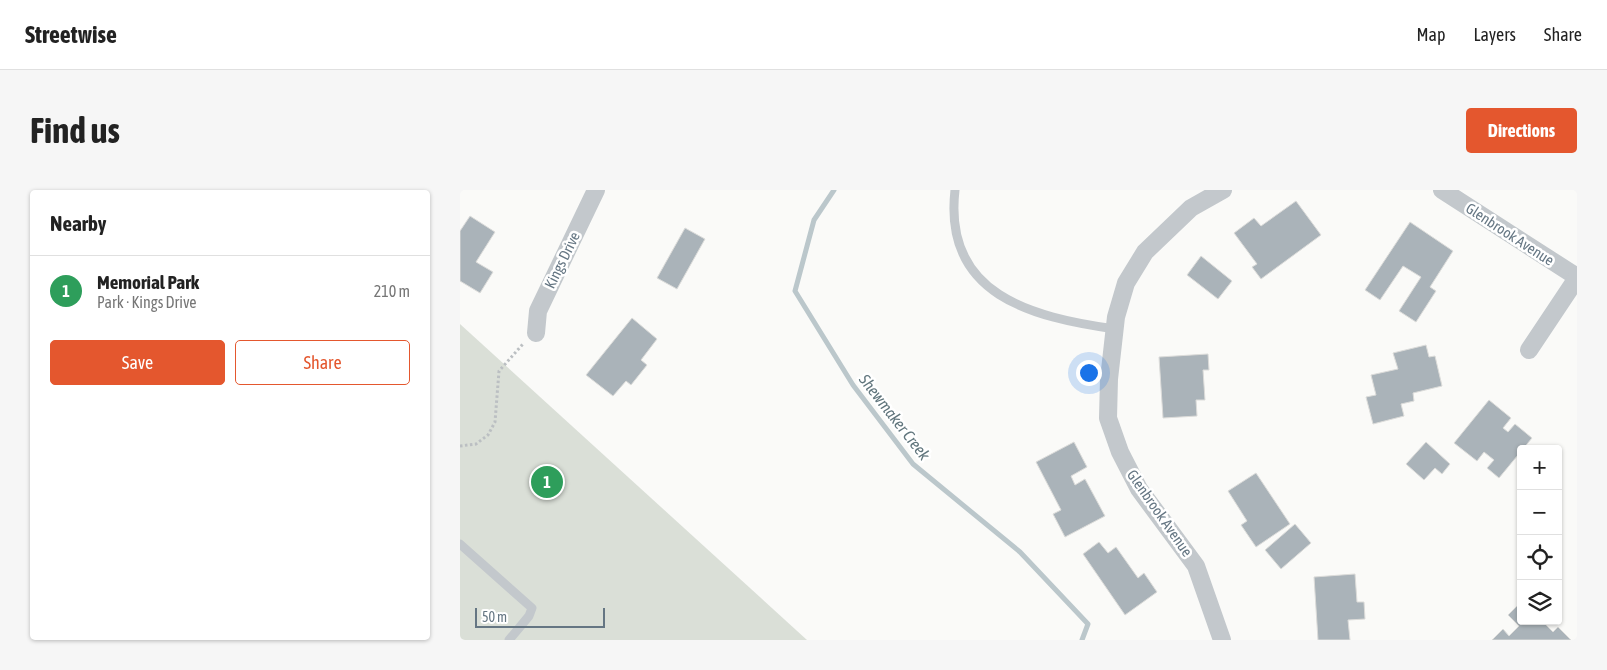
<!DOCTYPE html>
<html lang="en">
<head>
<meta charset="utf-8">
<style>
  body { margin:0; font-family:"Asap Condensed",sans-serif; background:#f6f6f6; color:#222 }
  .controls { position:absolute; right:15px; bottom:15px; display:grid; overflow:hidden; border-radius:5px; box-shadow:0 1px 4px #0004 }
  .controls button { width:45px; height:45px; display:grid; place-items:center; padding:0; border:0; border-bottom:1px solid #e0e0e0; background:#fff; color:#222; font:25px sans-serif }
  .scale { position:absolute; left:15px; bottom:12px; width:130px; box-sizing:border-box; padding-left:5px; border:2px solid #657683; border-top:0; font-size:14px; line-height:18px; white-space:nowrap; color:#657683; -webkit-text-stroke:4px #fff; paint-order:stroke }
  .you { position:absolute; left:628px; top:182px; width:18px; height:18px; margin:-12px; border:4px solid #fff; border-radius:50%; background:#1a73e8; box-shadow:0 0 0 8px #1a73e833 }
  .badge { display:grid; place-items:center; width:32px; height:32px; border-radius:50%; background:#e4572e; color:#fff; font-size:16px; font-weight:700 }
  .pin { position:absolute; translate:-50% -50%; border:2px solid #fff; box-shadow:0 1px 5px #0006 }
  .list { margin:0; padding:0; list-style:none }
  h2 { display:flex; justify-content:space-between; align-items:center; height:65px; margin:0; padding:0 20px; font-size:21px }
  h2 small { font-size:16px; font-weight:400; color:#767676 }
  .list li { display:grid; grid-template-columns:32px 1fr auto; gap:15px; align-items:center; box-sizing:border-box; height:70px; padding:0 20px; border-top:1px solid #e0e0e0 }
  .list b { display:block; font-size:19px; white-space:nowrap }
  .list p { margin:0; font-size:16px; white-space:nowrap; color:#767676 }
  .list em { font-size:16px; font-style:normal; color:#767676 }
  .actions { display:flex; gap:10px; padding:15px 20px }
  .actions a { flex:1; padding:11px 0; border:1px solid #e4572e; border-radius:5px; text-align:center; font-size:18px; color:#e4572e }
  .actions .main { background:#e4572e; color:#fff }
  .icon { flex:none; width:28px; height:28px; fill:none; stroke:currentColor; stroke-width:2; stroke-linecap:round; stroke-linejoin:round }
  .map { position:relative; flex:none; width:1117px; height:450px; overflow:hidden; border-radius:5px }
  header { display:flex; align-items:center; gap:30px; box-sizing:border-box; height:70px; padding:0 25px; background:#fff; border-bottom:1px solid #e0e0e0 }
  header strong { font-size:24px }
  nav { display:flex; gap:28px; margin-inline-start:auto; font-size:18px }
  .intro { display:flex; align-items:center; justify-content:space-between; box-sizing:border-box; height:120px; padding:0 30px }
  h1 { margin:0; font-size:35px }
  .button { padding:12px 22px; border-radius:5px; background:#e4572e; color:#fff; font-size:18px; font-weight:700 }
  main { display:flex; gap:30px; padding:0 30px }
  aside { flex:1; background:#fff; border-radius:5px; box-shadow:0 1px 4px #0004 }
  .map>svg:first-child { display:block }
</style>
</head>
<body>
<header>
<strong>Streetwise</strong>
<nav><a>Map</a><a>Layers</a><a>Share</a></nav>
</header>
<div class="intro"><h1>Find us</h1><a class="button">Directions</a></div>
<main>
<aside>
<h2>Nearby<small></small></h2>
<ul class="list">
<li><span class="badge" style="background:#2e9e5b">1</span><div><b>Memorial Park</b><p>Park · Kings Drive</p></div><em>210 m</em></li>
</ul>
<div class="actions"><a class="main">Save</a><a>Share</a></div>
</aside>
<div class="map">
<svg width="1117" height="450" viewBox="0 0 1117 450">
  <rect width="100%" height="100%" fill="#fafaf8"/>
  <!-- green -->
  <path fill="#dadfd7" d="M 0,134 L 347,450 L 0,450 Z"/>
  <g fill="none" stroke-linecap="round" stroke-linejoin="round">
    <!-- stream -->
    <path stroke="#bbc7cb" stroke-width="5" d="M 374,0 L 354,30 L 335,101 L 393,195 L 453,274 L 560,362 L 628,434 L 622,450"/>
  </g>
  <!-- building -->
  <g fill="#aab3b9" stroke="#dcdcda">
    <path d="M 836,11 L 861,45 L 801,89 L 792,77 L 797,74 L 774,43 L 794,28 L 801,36 Z"/>
    <path d="M 10,26 L 35,42 L 16,72 L 33,82 L 20,103 L 0,91 L 0,41 Z"/>
    <path d="M 950,32 L 993,61 L 970,97 L 976,101 L 956,132 L 939,121 L 961,87 L 943,76 L 920,110 L 905,100 Z"/>
    <path d="M 225,38 L 245,49 L 217,99 L 197,88 Z"/>
    <path d="M 741,66 L 772,91 L 758,109 L 727,85 Z"/>
    <path d="M 172,128 L 197,149 L 181,170 L 187,175 L 171,195 L 166,191 L 153,206 L 126,185 Z"/>
    <path d="M 966,155 L 969,167 L 975,166 L 982,196 L 953,203 L 954,211 L 941,214 L 944,226 L 913,234 L 906,207 L 916,205 L 911,185 L 938,179 L 933,163 Z"/>
    <path d="M 748,164 L 749,180 L 743,180 L 745,210 L 736,210 L 737,226 L 703,228 L 699,167 Z"/>
    <path d="M 1029,210 L 1051,228 L 1043,238 L 1048,242 L 1055,234 L 1072,248 L 1039,288 L 1027,278 L 1034,270 L 1024,262 L 1017,271 L 994,253 Z"/>
    <path d="M 614,252 L 627,277 L 611,286 L 615,295 L 625,289 L 645,326 L 605,347 L 593,324 L 601,320 L 576,272 Z"/>
    <path d="M 966,252 L 990,274 L 982,284 L 975,278 L 964,290 L 946,274 Z"/>
    <path d="M 796,283 L 830,334 L 796,357 L 781,335 L 787,331 L 768,301 Z"/>
    <path d="M 835,334 L 851,353 L 821,379 L 805,360 Z"/>
    <path d="M 639,352 L 648,363 L 656,357 L 678,388 L 684,383 L 697,402 L 665,425 L 623,364 Z"/>
    <path d="M 895,384 L 897,412 L 904,412 L 905,429 L 888,430 L 890,450 L 858,450 L 854,387 Z"/>
    <path d="M 1061,412 L 1061,431 L 1082,431 L 1093,442 L 1098,437 L 1111,450 L 1032,450 L 1043,439 L 1049,446 L 1059,436 L 1048,425 Z"/>
  </g>
  <g fill="none" stroke-linecap="round" stroke-linejoin="round">
    <!-- path -->
    <path stroke="#bbbfc2" stroke-width="3" stroke-dasharray="2.5 2.5" stroke-linecap="butt" d="M 0,256 L 16,254 L 28,245 L 35,232 L 39,181 L 63,154"/>
    <!-- lane -->
    <g stroke="#c3c8cc" stroke-width="9">
      <path d="M 495,0 C 483,105 571,127 655,139"/>
      <path d="M 0,354 L 72,418 L 69,426 L 49,450"/>
    </g>
    <!-- street -->
    <g stroke="#c3c8cc" stroke-width="18">
      <path d="M 982,0 L 1117,87"/>
      <path d="M 76,143 L 78,121 L 136,0"/>
      <path d="M 1069,160 L 1117,88"/>
      <path d="M 762,450 L 736,376 L 679,299 L 660,262 L 648,228 L 649,189 L 656,127 L 666,93 L 685,62 L 731,18 L 763,0"/>
    </g>
  </g>
  <g text-anchor="middle" dominant-baseline="central" stroke-width="5" stroke-linejoin="round" paint-order="stroke">
    <!-- street labels -->
    <g font-size="15" fill="#657683" stroke="#fff">
      <text transform="translate(1050 44) rotate(33)">Glenbrook Avenue</text>
      <text transform="translate(102 70) rotate(-64)">Kings Drive</text>
      <text transform="translate(700 323) rotate(55)">Glenbrook Avenue</text>
    </g>
    <!-- water labels -->
    <g font-size="16" font-style="italic" fill="#60757c" stroke="#fff">
      <text transform="translate(435 227) rotate(52)">Shewmaker Creek</text>
    </g>
  </g>
</svg>
<div class="controls">
<button>+</button>
<button>−</button>
<button><svg class="icon" aria-label="locate" viewBox="0 0 24 24"><circle cx="12" cy="12" r="6"/><path d="M12 2v4M12 18v4M2 12h4M18 12h4"/></svg></button>
<button><svg class="icon" aria-label="layers" viewBox="0 0 24 24"><path d="M12 4l9 5-9 5-9-5zM3 14l9 5 9-5"/></svg></button>
</div>
<div class="scale">50 m</div>
<div class="you"></div>
<div class="pin badge" style="left:87px;top:292px;background:#2e9e5b">1</div>
</div>
</main>
</body>
</html>
